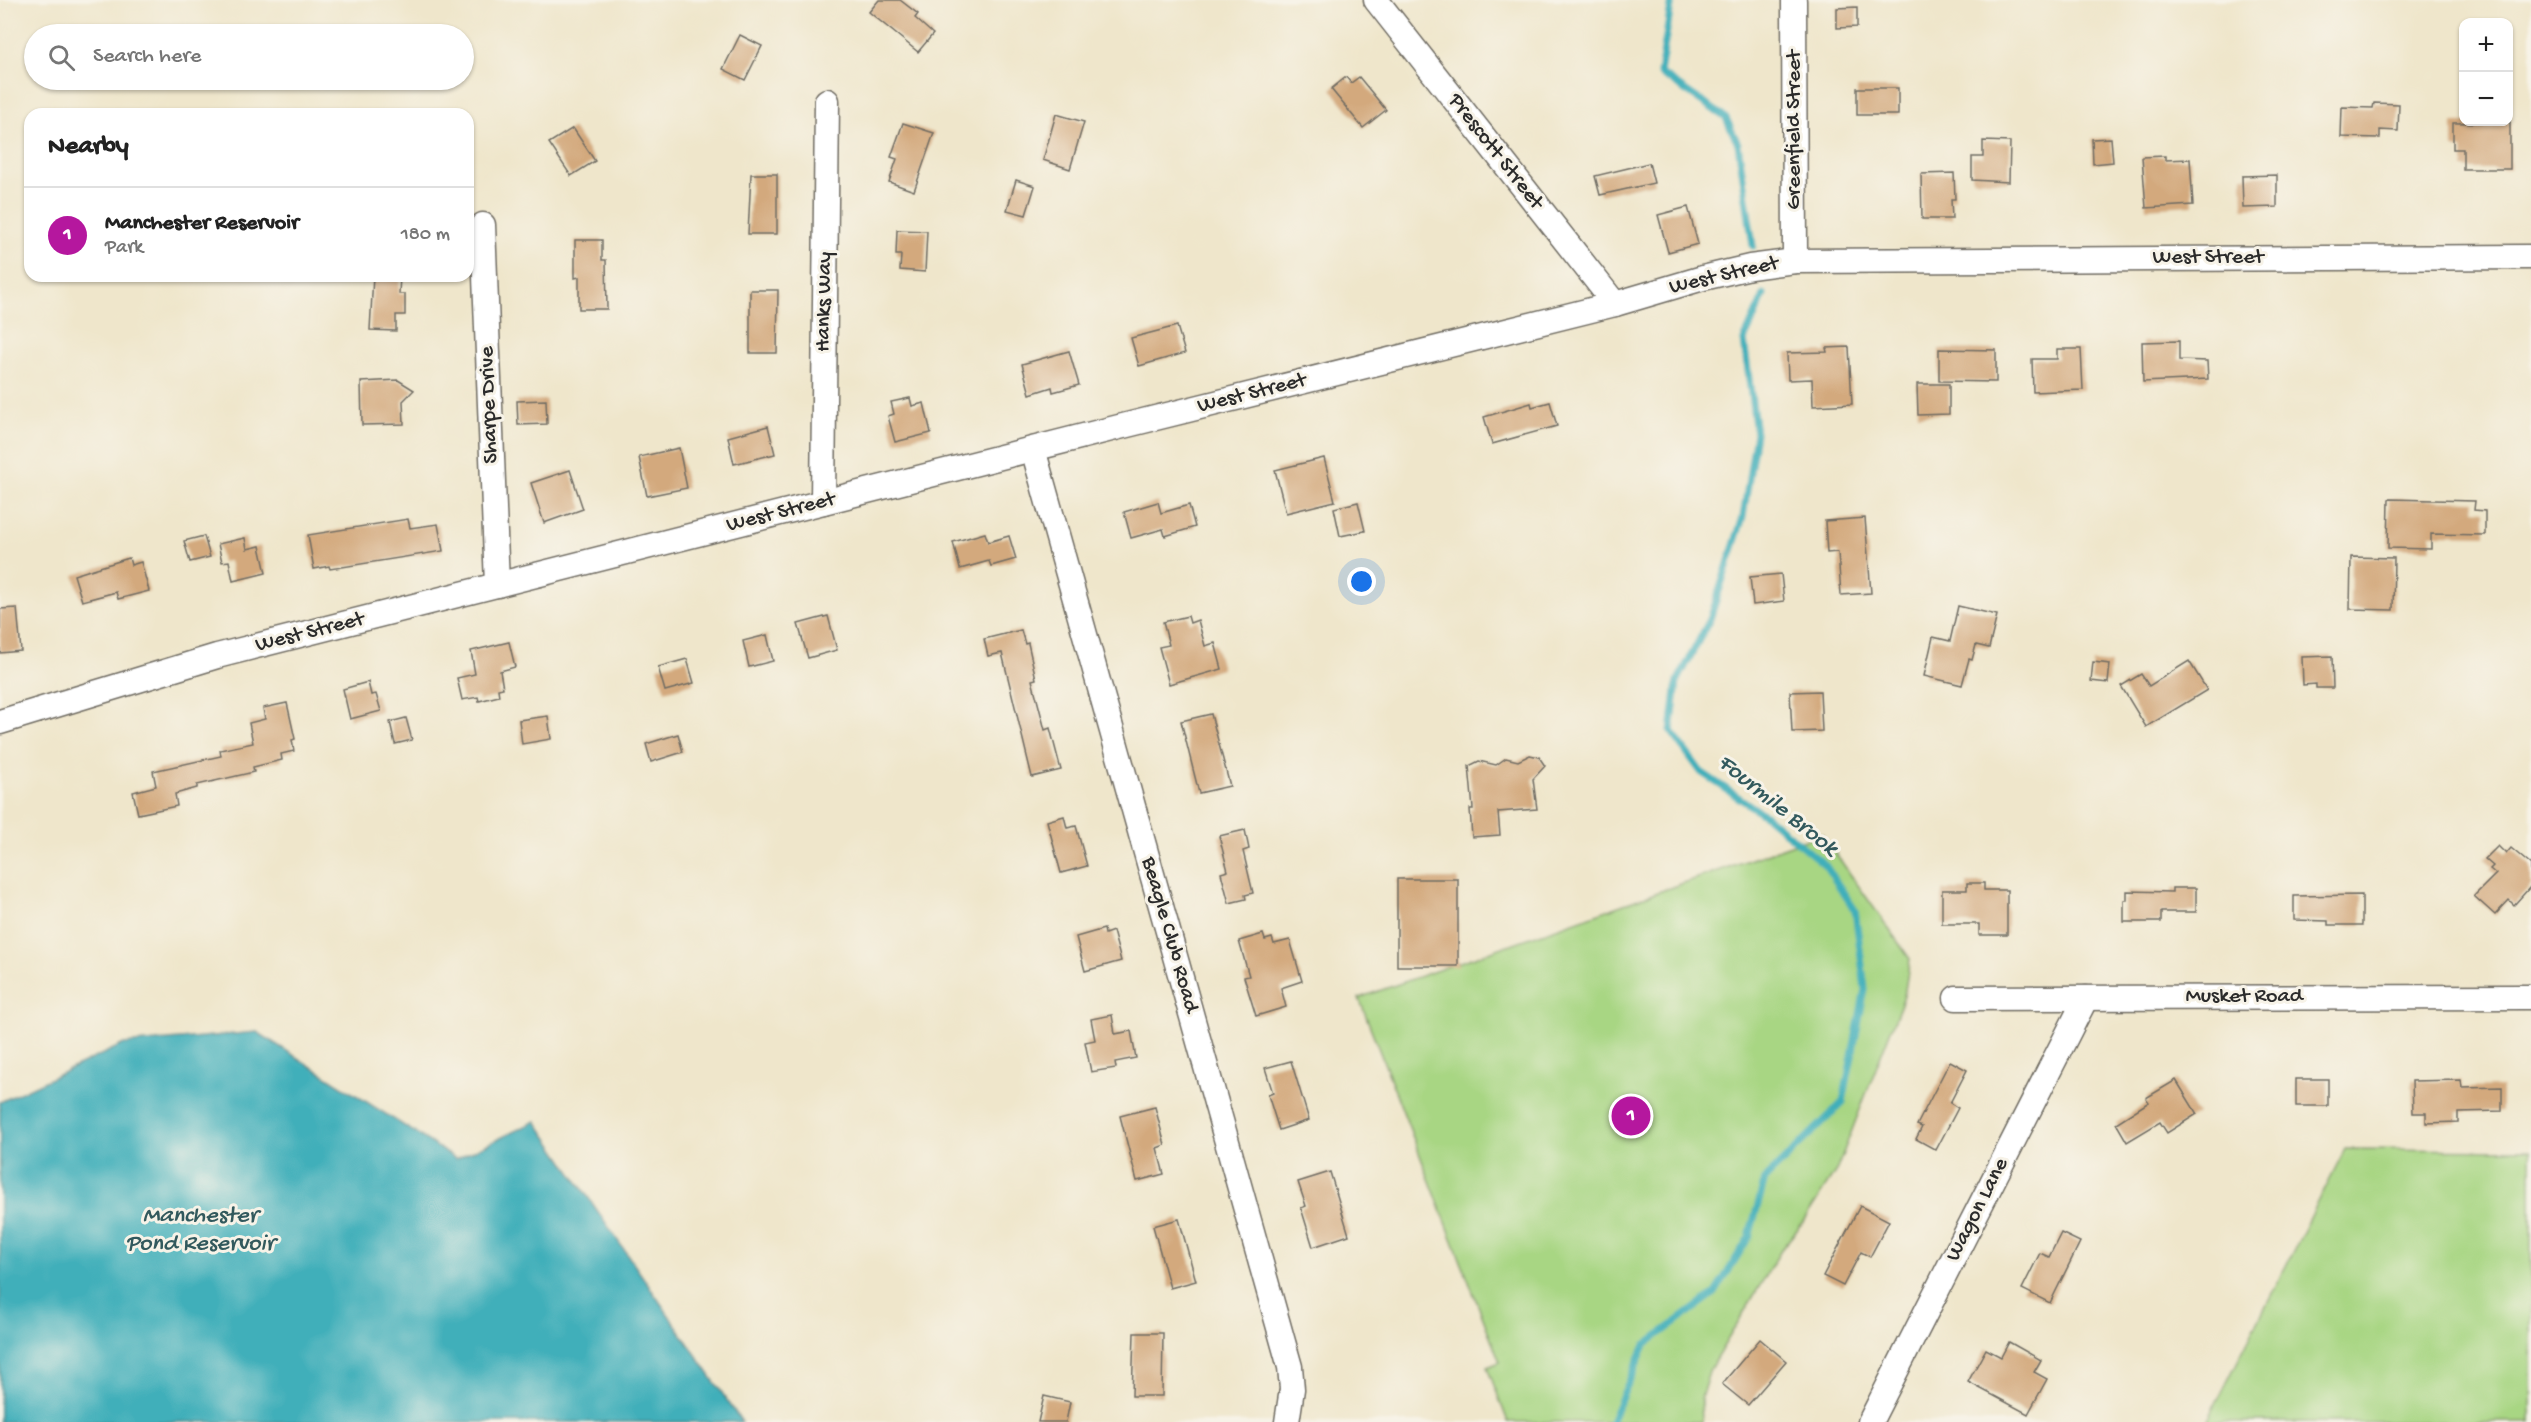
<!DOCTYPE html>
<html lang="en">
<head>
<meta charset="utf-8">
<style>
  body { margin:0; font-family:"Gochi Hand",sans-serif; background:#f6f6f6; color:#222 }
  .controls { position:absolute; right:18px; top:18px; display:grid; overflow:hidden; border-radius:12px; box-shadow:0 2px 4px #0004 }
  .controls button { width:54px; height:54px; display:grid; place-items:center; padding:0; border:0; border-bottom:2px solid #e0e0e0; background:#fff; color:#222; font:30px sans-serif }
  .you { position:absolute; left:1362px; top:582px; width:21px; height:21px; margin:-15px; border:4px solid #fff; border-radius:50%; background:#1a73e8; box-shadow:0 0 0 9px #1a73e833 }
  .badge { display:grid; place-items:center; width:39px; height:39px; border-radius:50%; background:#b5179e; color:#fff; font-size:20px; font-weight:700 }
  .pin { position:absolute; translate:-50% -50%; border:3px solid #fff; box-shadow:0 2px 6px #0006 }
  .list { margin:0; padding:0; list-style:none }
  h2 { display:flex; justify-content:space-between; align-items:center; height:78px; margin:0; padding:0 24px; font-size:26px }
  h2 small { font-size:20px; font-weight:400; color:#767676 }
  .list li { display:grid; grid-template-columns:39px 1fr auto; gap:18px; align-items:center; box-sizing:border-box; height:96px; padding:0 24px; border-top:2px solid #e0e0e0 }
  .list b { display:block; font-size:22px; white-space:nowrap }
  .list p { margin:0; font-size:20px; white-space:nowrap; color:#767676 }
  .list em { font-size:20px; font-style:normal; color:#767676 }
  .icon { flex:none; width:33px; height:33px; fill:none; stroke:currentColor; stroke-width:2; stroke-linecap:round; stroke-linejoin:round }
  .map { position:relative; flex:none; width:2531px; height:1422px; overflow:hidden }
  .search { position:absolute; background:#fff; box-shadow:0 2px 4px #0004; left:24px; top:24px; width:450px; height:66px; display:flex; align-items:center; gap:15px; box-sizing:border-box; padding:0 21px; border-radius:33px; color:#767676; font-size:22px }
  .panel { position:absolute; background:#fff; box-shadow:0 2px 4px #0004; left:24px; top:108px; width:450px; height:174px; border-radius:18px }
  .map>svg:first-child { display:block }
</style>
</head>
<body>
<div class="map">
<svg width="2531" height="1422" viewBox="0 0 2531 1422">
  <rect width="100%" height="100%" fill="#f7f3e8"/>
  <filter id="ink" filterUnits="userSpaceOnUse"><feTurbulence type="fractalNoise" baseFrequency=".0167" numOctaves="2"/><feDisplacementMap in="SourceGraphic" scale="12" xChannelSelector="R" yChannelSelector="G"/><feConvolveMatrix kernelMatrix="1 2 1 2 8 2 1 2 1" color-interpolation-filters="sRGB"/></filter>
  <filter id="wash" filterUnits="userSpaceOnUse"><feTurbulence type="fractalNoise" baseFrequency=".008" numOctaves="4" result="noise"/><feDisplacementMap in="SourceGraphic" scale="24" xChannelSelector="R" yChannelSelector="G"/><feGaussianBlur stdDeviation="1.35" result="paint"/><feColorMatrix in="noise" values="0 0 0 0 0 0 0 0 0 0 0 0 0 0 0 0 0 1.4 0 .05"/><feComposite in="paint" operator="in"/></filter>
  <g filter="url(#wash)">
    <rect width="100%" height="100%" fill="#efe6cb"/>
    <!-- green -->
    <g fill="#a8d683" stroke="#6a8057" stroke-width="1.5">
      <path d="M 1822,834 L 1910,959 L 1904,996 L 1837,1169 L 1801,1225 L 1783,1247 L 1710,1369 L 1701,1398 L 1702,1422 L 1508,1422 L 1487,1367 L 1500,1362 L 1359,998 Z"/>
      <path d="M 2345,1149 L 2531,1150 L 2531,1422 L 2207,1422 Z"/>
    </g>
    <!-- water -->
    <path fill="#3fafba" stroke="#356d72" stroke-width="1.5" d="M 257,1032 L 456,1159 L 536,1121 L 742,1422 L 0,1422 L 0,1102 L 124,1044 Z"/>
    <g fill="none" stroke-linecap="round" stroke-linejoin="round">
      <!-- stream -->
      <g stroke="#3fafba" stroke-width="7">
        <path d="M 1672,0 L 1660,73 L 1726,118 L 1738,144 L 1753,246"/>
        <path d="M 1611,1422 L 1645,1345 L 1715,1293 L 1749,1237 L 1765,1179 L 1843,1102 L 1865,989 L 1855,910 L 1825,865 L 1766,816 L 1701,772 L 1671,731 L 1677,682 L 1710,619 L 1743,517 L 1756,433 L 1744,340 L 1764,295"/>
      </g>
    </g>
    <g id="blocks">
      <!-- building -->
      <g fill="#d3a97d">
        <path d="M 879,0 L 900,0 L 918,14 L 915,18 L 933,34 L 918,52 L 869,12 Z"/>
        <path d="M 1857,7 L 1857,27 L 1837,28 L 1837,8 Z"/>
        <path d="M 740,35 L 762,46 L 745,80 L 723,69 Z"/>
        <path d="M 1346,77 L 1351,83 L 1359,77 L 1386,110 L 1363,128 L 1331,89 Z"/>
        <rect x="1857" y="88" width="41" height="27"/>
        <path d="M 2374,103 L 2399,104 L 2398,131 L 2380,130 L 2380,138 L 2341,137 L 2342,107 L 2373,108 Z"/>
        <path d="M 1056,114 L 1084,122 L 1070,169 L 1043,160 Z"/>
        <path d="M 2510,122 L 2510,169 L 2463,169 L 2463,149 L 2453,149 L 2453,123 Z"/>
        <path d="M 903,123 L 934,133 L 914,191 L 889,182 L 897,159 L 891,157 Z"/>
        <path d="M 573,128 L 595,161 L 571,176 L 549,143 Z"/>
        <path d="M 2111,138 L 2113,162 L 2093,164 L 2092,139 Z"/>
        <path d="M 1983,141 L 2010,142 L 2009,182 L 1972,180 L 1972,157 L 1983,157 Z"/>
        <path d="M 2165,156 L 2165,160 L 2190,159 L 2193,205 L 2146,208 L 2142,157 Z"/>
        <path d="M 1649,163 L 1654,183 L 1600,195 L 1595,176 Z"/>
        <path d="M 1954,173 L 1955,199 L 1951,199 L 1952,219 L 1922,219 L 1921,174 Z"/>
        <path d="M 751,174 L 777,174 L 777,234 L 748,234 Z"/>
        <path d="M 2277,175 L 2277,207 L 2243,208 L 2242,176 Z"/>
        <path d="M 1016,180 L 1035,186 L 1026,215 L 1007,210 Z"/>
        <path d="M 1688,207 L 1698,244 L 1668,252 L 1658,215 Z"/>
        <path d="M 897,230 L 927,231 L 925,272 L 900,270 L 901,255 L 896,255 Z"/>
        <path d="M 575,240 L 602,240 L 602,260 L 606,260 L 607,309 L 579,309 L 579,277 L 575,278 Z"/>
        <path d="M 373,276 L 400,276 L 399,294 L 405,294 L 405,315 L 396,315 L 396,331 L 370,330 Z"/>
        <path d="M 750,290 L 778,290 L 777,353 L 750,353 Z"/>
        <path d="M 1177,326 L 1185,353 L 1139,366 L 1131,338 Z"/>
        <path d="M 2179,341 L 2179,360 L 2207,361 L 2208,379 L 2143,382 L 2142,342 Z"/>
        <path d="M 1849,347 L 1852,404 L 1813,406 L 1812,379 L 1788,380 L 1787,353 L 1827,352 L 1826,348 Z"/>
        <path d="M 1939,349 L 1996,350 L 1996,382 L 1939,381 Z"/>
        <path d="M 2057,349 L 2081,349 L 2083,390 L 2033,392 L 2032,359 L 2057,359 Z"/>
        <path d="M 1069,351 L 1079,385 L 1053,392 L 1052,387 L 1030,394 L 1022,364 Z"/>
        <path d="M 398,380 L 414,390 L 403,401 L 404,424 L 362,425 L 361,382 Z"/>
        <path d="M 1917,384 L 1949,384 L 1949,414 L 1918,415 Z"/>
        <path d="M 910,398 L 912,406 L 924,403 L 931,433 L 895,442 L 888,416 L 894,414 L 891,402 Z"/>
        <path d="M 546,400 L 547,424 L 518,425 L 517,401 Z"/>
        <path d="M 1550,402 L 1557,426 L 1492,444 L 1484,417 L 1531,403 L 1532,407 Z"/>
        <path d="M 768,426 L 775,454 L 734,464 L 728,437 Z"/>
        <path d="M 679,448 L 687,488 L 647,496 L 639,457 Z"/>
        <path d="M 1324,458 L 1335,501 L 1286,513 L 1275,470 Z"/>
        <path d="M 570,470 L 583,509 L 544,523 L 531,483 Z"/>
        <path d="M 2389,499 L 2475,501 L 2474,510 L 2485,511 L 2485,535 L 2431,534 L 2431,549 L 2388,548 Z"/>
        <path d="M 1158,502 L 1161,513 L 1189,505 L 1195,527 L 1165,536 L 1163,529 L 1131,538 L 1124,512 Z"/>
        <path d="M 1358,502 L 1365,531 L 1340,536 L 1334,508 Z"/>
        <path d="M 1865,518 L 1871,593 L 1841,595 L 1838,552 L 1827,553 L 1825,521 Z"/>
        <path d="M 408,519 L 410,528 L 438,524 L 443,551 L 330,569 L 329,566 L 314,569 L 308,535 Z"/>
        <path d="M 985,533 L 988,542 L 1009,536 L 1016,559 L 991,566 L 989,561 L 960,569 L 953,542 Z"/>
        <path d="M 204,536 L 210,557 L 190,562 L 184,541 Z"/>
        <path d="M 245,538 L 247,549 L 260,546 L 266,573 L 233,581 L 229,561 L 222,562 L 218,544 Z"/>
        <path d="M 2351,557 L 2394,558 L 2393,610 L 2350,609 Z"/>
        <path d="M 129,558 L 131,565 L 141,562 L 149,591 L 118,599 L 116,592 L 82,601 L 74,575 Z"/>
        <path d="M 1781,574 L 1784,601 L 1753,605 L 1750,577 Z"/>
        <path d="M 1958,606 L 1997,615 L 1989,648 L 1976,645 L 1972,660 L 1969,659 L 1962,685 L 1924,676 L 1933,637 L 1950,641 Z"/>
        <path d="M 17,608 L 21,651 L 0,653 L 0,609 Z"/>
        <path d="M 828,616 L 837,650 L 808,658 L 798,624 Z"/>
        <path d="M 1188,616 L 1190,623 L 1198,620 L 1205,646 L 1215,643 L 1222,669 L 1169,684 L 1159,647 L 1169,645 L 1163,622 Z"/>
        <path d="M 1021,630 L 1025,644 L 1028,643 L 1036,679 L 1032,680 L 1045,730 L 1050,728 L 1061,770 L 1032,777 L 1002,653 L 988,656 L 984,639 Z"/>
        <path d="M 767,635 L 773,661 L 749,667 L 743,641 Z"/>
        <path d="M 509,642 L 515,667 L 500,671 L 503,688 L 498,689 L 499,696 L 479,701 L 478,697 L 462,700 L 457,678 L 475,674 L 471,651 Z"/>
        <path d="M 2332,656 L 2333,688 L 2316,688 L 2316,684 L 2303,685 L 2302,657 Z"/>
        <path d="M 687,659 L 694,683 L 665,691 L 658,667 Z"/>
        <path d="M 2189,661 L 2207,690 L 2146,727 L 2121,686 L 2141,674 L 2149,686 Z"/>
        <path d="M 2093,662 L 2110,664 L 2108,683 L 2091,681 Z"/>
        <path d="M 368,682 L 371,695 L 376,694 L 381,711 L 350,719 L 343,689 Z"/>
        <path d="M 1820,691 L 1822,731 L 1792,732 L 1790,692 Z"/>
        <path d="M 287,703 L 295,739 L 292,740 L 294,751 L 281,754 L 282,760 L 253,767 L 254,772 L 197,785 L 197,788 L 175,794 L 177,806 L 138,814 L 133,792 L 156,786 L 153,771 L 221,756 L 220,750 L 253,743 L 249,723 L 265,719 L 263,708 Z"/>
        <path d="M 1211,714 L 1230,786 L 1199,793 L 1181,721 Z"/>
        <path d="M 548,716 L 551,739 L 522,744 L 519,720 Z"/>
        <path d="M 406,718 L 412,740 L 395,744 L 390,722 Z"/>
        <path d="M 678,734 L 683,752 L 651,762 L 646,744 Z"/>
        <path d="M 1530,755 L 1539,757 L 1545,766 L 1533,779 L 1537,809 L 1498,812 L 1500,835 L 1472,837 L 1470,809 L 1473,809 L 1469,766 L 1479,761 L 1496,765 L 1506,758 L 1518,761 Z"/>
        <path d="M 1064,816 L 1067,828 L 1076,826 L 1087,866 L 1061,873 L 1047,821 Z"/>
        <path d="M 1245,830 L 1249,849 L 1243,851 L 1253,893 L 1245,895 L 1246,899 L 1229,903 L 1221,873 L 1228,871 L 1219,836 Z"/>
        <path d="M 2498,846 L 2506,854 L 2511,848 L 2531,865 L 2531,886 L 2514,905 L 2509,900 L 2495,915 L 2474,896 L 2496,874 L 2490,869 L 2493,866 L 2485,859 Z"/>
        <rect x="1397" y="879" width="61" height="87"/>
        <path d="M 1967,883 L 1984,883 L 1984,890 L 2007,890 L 2007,935 L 1979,935 L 1979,924 L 1942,924 L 1942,890 L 1967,890 Z"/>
        <path d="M 2172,888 L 2196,888 L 2196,912 L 2161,912 L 2161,922 L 2124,922 L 2124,900 L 2127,900 L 2127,891 L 2172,892 Z"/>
        <path d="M 2362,895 L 2362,925 L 2328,925 L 2328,921 L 2294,920 L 2294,896 Z"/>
        <path d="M 1104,929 L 1105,934 L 1113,931 L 1121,961 L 1085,971 L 1076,937 Z"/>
        <path d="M 1263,934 L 1265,940 L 1272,938 L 1274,944 L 1290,940 L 1302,981 L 1281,988 L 1286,1007 L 1256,1016 L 1244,977 L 1249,976 L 1239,941 Z"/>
        <path d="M 1112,1015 L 1115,1034 L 1131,1031 L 1136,1058 L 1115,1062 L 1116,1068 L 1091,1072 L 1085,1042 L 1095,1040 L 1091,1019 Z"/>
        <path d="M 1291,1061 L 1309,1120 L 1279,1130 L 1268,1095 L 1273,1093 L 1265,1068 Z"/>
        <path d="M 1950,1061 L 1967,1070 L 1950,1103 L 1958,1108 L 1936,1150 L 1916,1139 L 1922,1127 L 1917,1125 Z"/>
        <rect x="2296" y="1079" width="32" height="27"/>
        <path d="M 2176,1080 L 2197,1114 L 2167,1133 L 2160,1122 L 2127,1142 L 2116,1123 L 2149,1102 L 2146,1098 Z"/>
        <path d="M 2461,1080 L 2462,1088 L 2502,1087 L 2502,1111 L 2458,1112 L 2458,1122 L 2426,1123 L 2426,1113 L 2413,1113 L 2412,1081 Z"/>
        <path d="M 1155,1107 L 1165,1145 L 1157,1148 L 1164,1174 L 1137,1181 L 1120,1116 Z"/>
        <path d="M 1330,1172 L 1349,1235 L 1313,1247 L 1301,1208 L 1306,1206 L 1298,1182 Z"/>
        <path d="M 1860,1206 L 1889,1221 L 1870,1257 L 1861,1252 L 1843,1286 L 1823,1276 Z"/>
        <path d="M 1179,1219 L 1196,1281 L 1170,1288 L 1153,1226 Z"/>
        <path d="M 2061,1233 L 2080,1242 L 2050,1303 L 2022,1289 L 2040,1253 L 2049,1257 Z"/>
        <path d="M 1134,1333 L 1163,1333 L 1162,1396 L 1132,1396 Z"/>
        <path d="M 1760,1339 L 1786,1361 L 1748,1405 L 1722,1384 Z"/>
        <path d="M 2009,1342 L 2041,1360 L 2034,1372 L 2047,1379 L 2028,1414 L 1968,1382 L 1986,1349 L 2001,1357 Z"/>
        <path d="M 1044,1396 L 1070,1402 L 1066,1422 L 1038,1422 Z"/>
      </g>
    </g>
  </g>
  <g filter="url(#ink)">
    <use href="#blocks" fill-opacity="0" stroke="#706c63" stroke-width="1.5"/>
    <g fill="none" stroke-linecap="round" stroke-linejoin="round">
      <!-- minor casing -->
      <g stroke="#706c63" stroke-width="27">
        <g id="minor">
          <path d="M 1376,0 L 1615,304"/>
          <path d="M 1794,0 L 1795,261"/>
          <path d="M 483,225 L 497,585"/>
          <path d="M 1033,449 L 1290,1367 L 1292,1389 L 1287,1422"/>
          <path d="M 823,502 L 827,101"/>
          <path d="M 0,722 L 217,656 L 1127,425 L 1615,304 L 1703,278 L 1750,267 L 1795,261 L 2531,257"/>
          <path d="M 1956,998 L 2531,997"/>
          <path d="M 1870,1422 L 2086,998"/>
        </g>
      </g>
      <!-- minor -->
      <use href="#minor" stroke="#fff" stroke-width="24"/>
    </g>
  </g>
  <g text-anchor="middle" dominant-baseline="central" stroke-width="6" stroke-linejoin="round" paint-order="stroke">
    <!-- street labels -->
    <g font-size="22" fill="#2b2b2b" stroke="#f7f3e8">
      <text transform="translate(1795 130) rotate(-90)">Greenfield Street</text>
      <text transform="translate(1495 152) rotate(52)">Prescott Street</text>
      <text x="2208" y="258">West Street</text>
      <text transform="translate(1724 276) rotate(-13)">West Street</text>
      <text transform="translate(825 302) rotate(-89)">Hanks Way</text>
      <text transform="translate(1252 394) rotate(-14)">West Street</text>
      <text transform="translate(490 405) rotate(-92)">Sharpe Drive</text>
      <text transform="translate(781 513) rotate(-14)">West Street</text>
      <text transform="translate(310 633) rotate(-14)">West Street</text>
      <text transform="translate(1169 935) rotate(74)">Beagle Club Road</text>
      <text x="2244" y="997">Musket Road</text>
      <text transform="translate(1978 1210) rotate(-63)">Wagon Lane</text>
    </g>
    <!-- water labels -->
    <g font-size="24" font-style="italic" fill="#32595d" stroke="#f7f3e8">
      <text transform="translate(1777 806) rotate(39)">Fourmile Brook</text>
      <text x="200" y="1216">Manchester<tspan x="200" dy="28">Pond Reservoir</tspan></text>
    </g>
  </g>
</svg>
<div class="controls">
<button>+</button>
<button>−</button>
</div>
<div class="you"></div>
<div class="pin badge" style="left:1631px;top:1116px">1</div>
<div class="search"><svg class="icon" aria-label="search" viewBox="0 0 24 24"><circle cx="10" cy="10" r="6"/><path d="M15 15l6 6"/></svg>Search here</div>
<section class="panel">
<h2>Nearby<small></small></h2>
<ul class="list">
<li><span class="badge">1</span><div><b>Manchester Reservoir</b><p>Park</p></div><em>180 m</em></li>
</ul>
</section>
</div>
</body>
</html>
